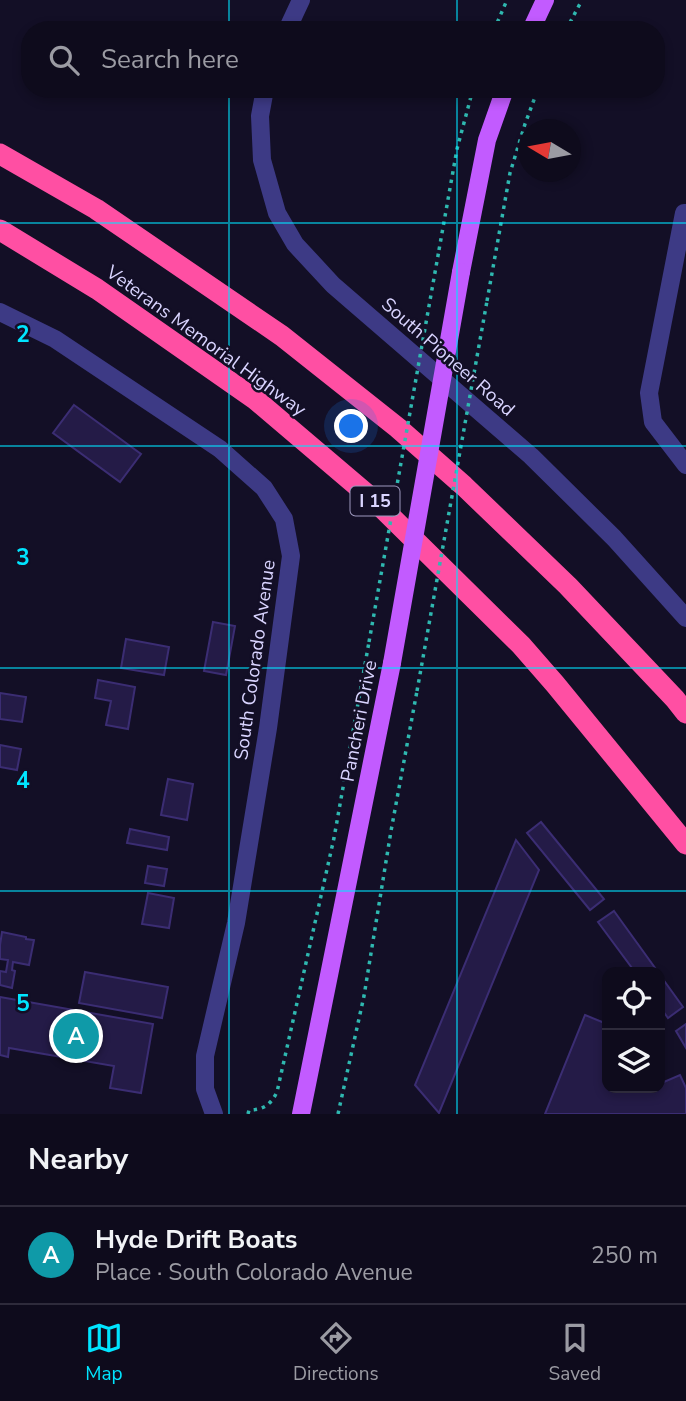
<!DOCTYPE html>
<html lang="en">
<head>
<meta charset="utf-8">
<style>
  body { margin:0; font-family:"Nunito Sans",sans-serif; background:#171425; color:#f1f3f6 }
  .controls { position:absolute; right:21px; bottom:21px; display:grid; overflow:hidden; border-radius:14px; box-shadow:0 4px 10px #0003 }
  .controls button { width:63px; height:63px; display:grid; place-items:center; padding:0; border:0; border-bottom:2px solid #2e2b3b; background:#0e0b1c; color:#f1f3f6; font:35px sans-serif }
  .compass { position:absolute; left:518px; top:119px; width:63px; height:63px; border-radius:50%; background:#0e0b1c; box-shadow:0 4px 10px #0003; rotate:280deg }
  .you { position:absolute; left:352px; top:427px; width:24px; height:24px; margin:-18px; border:5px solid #fff; border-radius:50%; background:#1a73e8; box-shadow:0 0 0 10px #1a73e833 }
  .badge { display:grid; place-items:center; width:46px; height:46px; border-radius:50%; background:#00e5ff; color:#fff; font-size:23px; font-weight:700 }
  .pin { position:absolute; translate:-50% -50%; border:4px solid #fff; box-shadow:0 2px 7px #0006 }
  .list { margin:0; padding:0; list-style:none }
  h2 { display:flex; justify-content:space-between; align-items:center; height:91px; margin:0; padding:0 28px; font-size:30px }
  h2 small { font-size:23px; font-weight:400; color:#9b9ba3 }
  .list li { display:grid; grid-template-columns:46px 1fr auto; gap:21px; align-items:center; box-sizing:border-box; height:98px; padding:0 28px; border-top:2px solid #2e2b3b }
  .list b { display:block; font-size:26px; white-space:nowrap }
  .list p { margin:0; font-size:23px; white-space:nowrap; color:#9b9ba3 }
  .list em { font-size:23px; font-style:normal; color:#9b9ba3 }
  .icon { flex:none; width:38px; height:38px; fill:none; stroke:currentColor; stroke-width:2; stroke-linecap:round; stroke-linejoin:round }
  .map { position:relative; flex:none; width:686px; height:1114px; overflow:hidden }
  .search { position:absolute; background:#0e0b1c; box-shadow:0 4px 10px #0003; left:21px; right:21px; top:21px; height:77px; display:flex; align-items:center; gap:18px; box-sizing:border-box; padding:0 24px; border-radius:28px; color:#9b9ba3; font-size:26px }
  .sheet { height:189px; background:#0e0b1c }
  nav { display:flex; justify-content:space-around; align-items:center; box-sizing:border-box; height:98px; border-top:2px solid #2e2b3b; background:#0e0b1c; font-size:19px; color:#9b9ba3 }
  nav a { display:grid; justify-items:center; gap:4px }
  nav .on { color:#00e5ff }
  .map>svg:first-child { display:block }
</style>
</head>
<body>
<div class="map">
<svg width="686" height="1114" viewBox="0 0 686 1114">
  <rect width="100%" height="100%" fill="#130f26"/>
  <!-- building -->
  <g fill="#241b47" stroke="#3b2d73" stroke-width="2">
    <path d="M 74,405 L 141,454 L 120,482 L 53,433 Z"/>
    <path d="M 213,622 L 235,626 L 226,675 L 204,671 Z"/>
    <path d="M 126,639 L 169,647 L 164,675 L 121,668 Z"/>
    <path d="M 98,680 L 135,687 L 128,729 L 106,725 L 111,701 L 95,698 Z"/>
    <path d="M 0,693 L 26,697 L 22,722 L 0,719 Z"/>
    <path d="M 0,745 L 21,749 L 17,770 L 0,767 Z"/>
    <path d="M 168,779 L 193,784 L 187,820 L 161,815 Z"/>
    <path d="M 541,822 L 604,899 L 590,910 L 527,833 Z"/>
    <path d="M 130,829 L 169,837 L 167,850 L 127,843 Z"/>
    <path d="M 516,840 L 539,870 L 439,1113 L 415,1085 Z"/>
    <path d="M 148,866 L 167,869 L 164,886 L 145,883 Z"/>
    <path d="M 148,893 L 174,898 L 169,928 L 142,924 Z"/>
    <path d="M 614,911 L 658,972 L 635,972 L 598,922 Z"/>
    <path d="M 2,932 L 26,937 L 26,939 L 34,940 L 29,965 L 13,962 L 12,970 L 15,971 L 12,988 L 0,985 L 0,971 L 6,972 L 8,960 L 0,959 L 0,945 Z"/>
    <path d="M 85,972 L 168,987 L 162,1018 L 79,1003 Z"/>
    <path d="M 660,975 L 683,1007 L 668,1018 L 660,1007 Z"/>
    <path d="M 0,997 L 153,1024 L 141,1093 L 110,1088 L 114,1066 L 9,1048 L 8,1057 L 0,1055 Z"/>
    <path d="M 585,1015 L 607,1024 L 607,1088 L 660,1088 L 660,1074 L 664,1082 L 680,1075 L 686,1088 L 686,1114 L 545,1114 Z"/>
    <path d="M 686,1024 L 686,1048 L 676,1031 Z"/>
  </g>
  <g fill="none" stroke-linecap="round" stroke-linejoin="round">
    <!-- path -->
    <g stroke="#2fb8b0" stroke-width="3.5" stroke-dasharray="3.5 5" stroke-linecap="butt">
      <path d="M 494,30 L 507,0"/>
      <path d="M 566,30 L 582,0"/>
      <path d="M 439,250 L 457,149 L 473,89"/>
      <path d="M 487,301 L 510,173 L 525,124 L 538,89"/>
      <path d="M 248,1114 L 249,1110 C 264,1110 271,1104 277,1092 L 334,838 L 369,642"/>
      <path d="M 338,1114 L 364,996 L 391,831 L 417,691"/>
    </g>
    <!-- minor -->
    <g stroke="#3d3a85" stroke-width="18">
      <path d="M 287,30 L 301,0"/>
      <path d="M 265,89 L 260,116 L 262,160 L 277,213 L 295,244 L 333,285 L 531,456 L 614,538 L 686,618"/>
      <path d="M 686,213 L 684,213 L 649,393 L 653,422 L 686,465"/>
      <path d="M 0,312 L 55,339 L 220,449 L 264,488 L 284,519 L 291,556 L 268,728 L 236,923 L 205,1056 L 205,1089 L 214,1114"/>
    </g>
    <!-- major -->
    <g stroke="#c25bff" stroke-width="18">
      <path d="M 531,30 L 545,0"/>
      <path d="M 461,272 L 487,140 L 505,89"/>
      <path d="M 301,1114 L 392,663"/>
    </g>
    <!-- highway -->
    <g stroke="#ff4fa3" stroke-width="21">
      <path d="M 0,154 L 96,209 L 282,336 L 398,428 L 464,486 L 568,586 L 675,699 L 686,713"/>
      <path d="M 0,230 L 97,289 L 256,400 L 376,502 L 521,645 L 555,684 L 686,844"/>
    </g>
    <!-- path-bridge -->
    <g stroke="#2fb8b0" stroke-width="3.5" stroke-dasharray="3.5 5" stroke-linecap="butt">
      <path d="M 369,642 L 439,250"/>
      <path d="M 417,691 L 487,301"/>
    </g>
    <!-- major-bridge -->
    <path stroke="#c25bff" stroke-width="18" d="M 392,663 L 461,272"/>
  </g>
  <!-- grid -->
  <path fill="none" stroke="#00e5ff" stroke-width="2" stroke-opacity="0.55" d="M 229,0 L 229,30M 457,0 L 457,30M 229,89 L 229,1114M 457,89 L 457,1114M 0,223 L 686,223M 0,446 L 686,446M 0,668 L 686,668M 0,891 L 686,891"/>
  <g text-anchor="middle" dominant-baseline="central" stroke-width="5" stroke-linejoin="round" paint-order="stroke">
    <!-- shield labels -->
    <rect fill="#130f26" stroke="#9e99be" stroke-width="2" x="350.5" y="486.5" width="49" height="29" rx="5"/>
    <g font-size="18" font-weight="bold" fill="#d9d4ff">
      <text x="375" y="501">I 15</text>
    </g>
    <!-- street labels -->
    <g font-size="19" fill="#d9d4ff" stroke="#130f26">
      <text transform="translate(206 341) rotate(36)">Veterans Memorial Highway</text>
      <text transform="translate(448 357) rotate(41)">South Pioneer Road</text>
      <text transform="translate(255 660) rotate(-82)">South Colorado Avenue</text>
      <text transform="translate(359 721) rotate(-79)">Pancheri Drive</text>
    </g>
  </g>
  <g font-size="23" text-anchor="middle" font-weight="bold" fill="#00e5ff" stroke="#130f26" stroke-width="5" stroke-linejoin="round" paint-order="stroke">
    <text x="23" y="342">2</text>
    <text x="23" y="565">3</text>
    <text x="23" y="788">4</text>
    <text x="23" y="1011">5</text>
  </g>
</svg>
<div class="controls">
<button><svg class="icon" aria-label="locate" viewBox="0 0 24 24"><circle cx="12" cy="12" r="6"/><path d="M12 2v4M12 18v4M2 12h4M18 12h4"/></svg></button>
<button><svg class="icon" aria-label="layers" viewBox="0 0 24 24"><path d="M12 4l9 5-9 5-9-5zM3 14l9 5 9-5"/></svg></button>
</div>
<svg class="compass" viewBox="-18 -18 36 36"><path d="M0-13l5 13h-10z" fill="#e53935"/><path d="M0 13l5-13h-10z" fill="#9b9ba3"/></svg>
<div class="you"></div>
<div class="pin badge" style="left:76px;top:1036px;background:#0f9aa8">A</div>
<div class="search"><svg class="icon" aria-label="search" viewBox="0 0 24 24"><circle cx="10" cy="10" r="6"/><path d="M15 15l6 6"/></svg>Search here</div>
</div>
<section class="sheet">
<h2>Nearby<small></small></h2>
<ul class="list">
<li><span class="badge" style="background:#0f9aa8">A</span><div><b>Hyde Drift Boats</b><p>Place · South Colorado Avenue</p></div><em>250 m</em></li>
</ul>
</section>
<nav>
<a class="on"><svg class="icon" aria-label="map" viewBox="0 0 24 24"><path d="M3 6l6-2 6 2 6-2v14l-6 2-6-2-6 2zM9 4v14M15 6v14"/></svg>Map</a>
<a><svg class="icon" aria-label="directions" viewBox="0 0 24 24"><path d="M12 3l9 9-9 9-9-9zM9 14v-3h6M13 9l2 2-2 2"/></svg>Directions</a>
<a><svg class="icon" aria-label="saved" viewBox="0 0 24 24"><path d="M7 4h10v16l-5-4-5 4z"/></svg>Saved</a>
</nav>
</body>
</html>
